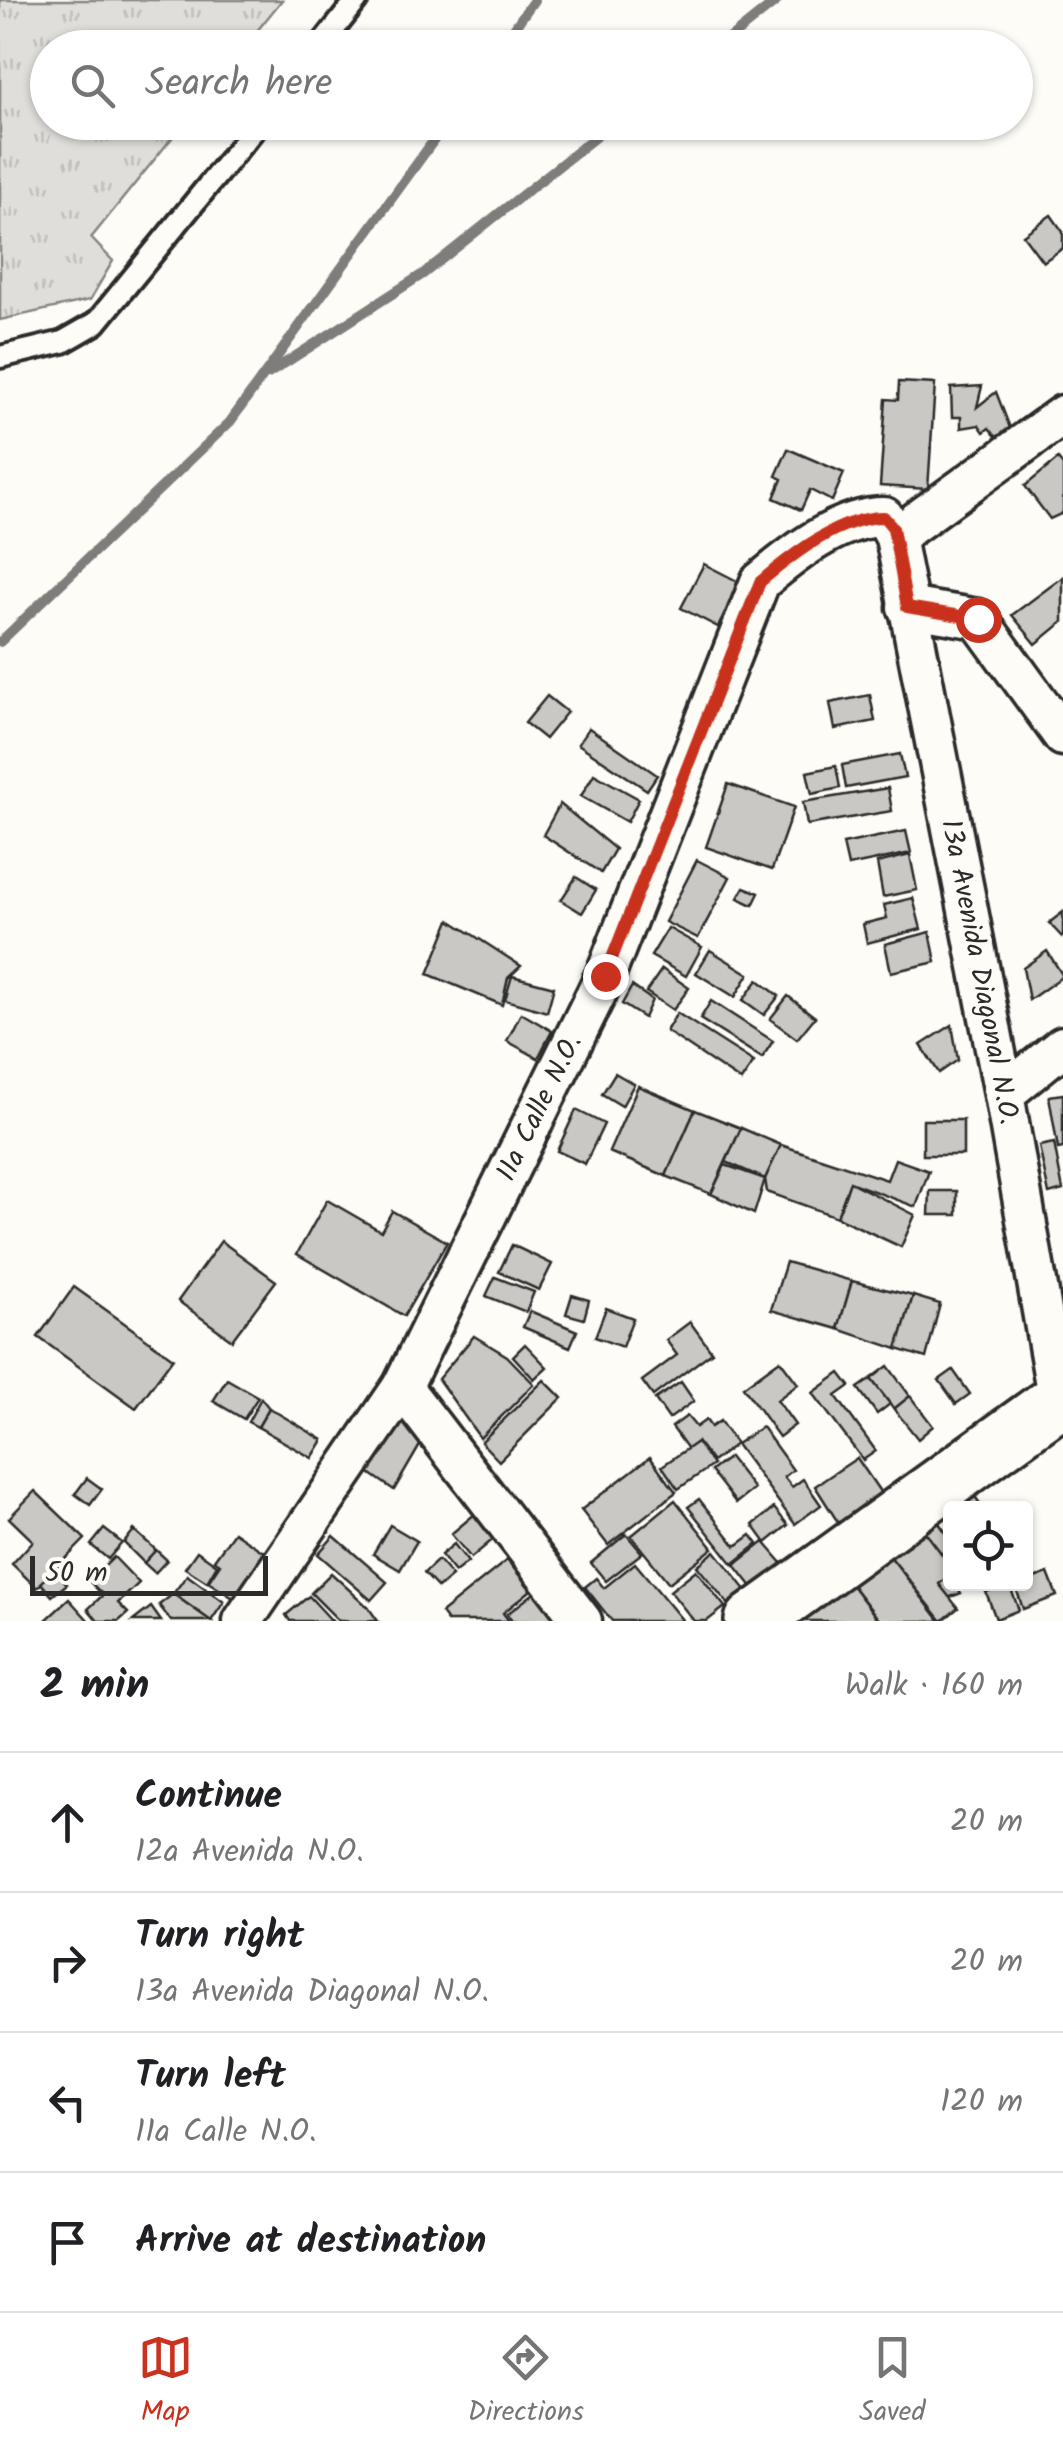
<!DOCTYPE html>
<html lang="en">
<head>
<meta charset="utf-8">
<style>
  body { margin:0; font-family:Kalam,sans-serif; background:#f6f6f6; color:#202124 }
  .controls { position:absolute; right:30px; bottom:30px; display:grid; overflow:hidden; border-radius:10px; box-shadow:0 2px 8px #0004 }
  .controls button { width:90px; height:90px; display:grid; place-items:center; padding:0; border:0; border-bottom:2px solid #e0e0e0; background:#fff; color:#202124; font:50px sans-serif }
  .scale { position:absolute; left:30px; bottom:25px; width:238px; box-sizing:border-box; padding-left:10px; border:5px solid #2b2b2b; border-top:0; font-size:28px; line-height:35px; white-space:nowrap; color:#2b2b2b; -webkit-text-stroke:8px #fdfcf7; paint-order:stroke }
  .stop { position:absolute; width:30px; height:30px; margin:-22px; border:8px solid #c8321e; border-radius:50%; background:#fff }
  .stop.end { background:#c8321e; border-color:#fff; box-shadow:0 2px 10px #0008 }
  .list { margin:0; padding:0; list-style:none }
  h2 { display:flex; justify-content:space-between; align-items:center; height:130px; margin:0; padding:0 40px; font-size:42px }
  h2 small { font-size:32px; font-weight:400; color:#757577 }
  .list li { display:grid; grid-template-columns:65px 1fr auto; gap:30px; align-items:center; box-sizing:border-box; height:140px; padding:0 40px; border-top:2px solid #e0e0e0 }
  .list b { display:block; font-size:38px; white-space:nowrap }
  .list p { margin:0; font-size:32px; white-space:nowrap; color:#757577 }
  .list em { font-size:32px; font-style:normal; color:#757577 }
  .icon { flex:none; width:55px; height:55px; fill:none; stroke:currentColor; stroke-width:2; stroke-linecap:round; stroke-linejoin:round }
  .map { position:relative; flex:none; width:1063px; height:1621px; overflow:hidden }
  .search { position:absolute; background:#fff; box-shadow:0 2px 8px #0004; left:30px; right:30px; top:30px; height:110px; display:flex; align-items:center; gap:25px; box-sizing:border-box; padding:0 35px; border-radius:55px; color:#757577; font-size:38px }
  .sheet { height:690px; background:#fff }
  nav { display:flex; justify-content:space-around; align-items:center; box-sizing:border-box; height:140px; border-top:2px solid #e0e0e0; background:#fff; font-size:28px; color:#757577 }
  nav a { display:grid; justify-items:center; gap:5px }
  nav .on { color:#c8321e }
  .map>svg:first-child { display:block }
</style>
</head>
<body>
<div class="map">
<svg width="1063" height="1621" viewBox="0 0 1063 1621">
  <defs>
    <pattern id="park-tufts" width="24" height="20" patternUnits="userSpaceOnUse" patternTransform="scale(2.5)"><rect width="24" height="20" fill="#dfdeda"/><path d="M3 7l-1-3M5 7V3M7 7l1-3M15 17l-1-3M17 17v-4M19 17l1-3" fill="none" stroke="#c0bfbb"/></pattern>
  </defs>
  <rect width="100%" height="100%" fill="#fdfcf7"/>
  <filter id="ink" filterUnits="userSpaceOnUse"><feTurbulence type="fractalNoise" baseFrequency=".01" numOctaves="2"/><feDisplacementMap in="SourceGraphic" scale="20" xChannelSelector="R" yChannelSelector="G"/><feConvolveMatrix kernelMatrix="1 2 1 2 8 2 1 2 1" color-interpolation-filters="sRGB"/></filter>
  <g filter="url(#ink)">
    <!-- park -->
    <path fill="url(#park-tufts)" stroke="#858482" stroke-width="2.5" d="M 0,0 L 282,0 L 244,47 L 48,48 L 48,122 L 184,123 L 91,238 L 113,261 L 90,300 L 0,320 Z"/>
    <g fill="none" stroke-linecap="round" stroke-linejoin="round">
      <!-- stream -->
      <g stroke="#7e7d7b" stroke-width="10">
        <path d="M 500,48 L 534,0"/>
        <path d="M 718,48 L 778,0"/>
        <path d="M 268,374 L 423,274 L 614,122"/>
        <path d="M 0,642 L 230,422 L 447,122"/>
      </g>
    </g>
    <!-- building -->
    <g fill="#c9c8c4" stroke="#2b2b2b" stroke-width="2.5">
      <path d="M 1051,215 L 1063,232 L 1063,248 L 1043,262 L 1023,235 Z"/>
      <path d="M 899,382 L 935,384 L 928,489 L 880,486 L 886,399 L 898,400 Z"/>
      <path d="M 982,386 L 977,407 L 996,392 L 1012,433 L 1000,441 L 989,428 L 984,432 L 979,425 L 961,428 L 961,417 L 952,417 L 951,388 Z"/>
      <path d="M 788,449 L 844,473 L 832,501 L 810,490 L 801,510 L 774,498 L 782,479 L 776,476 Z"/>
      <path d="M 1058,459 L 1063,465 L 1063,513 L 1050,519 L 1025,486 Z"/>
      <path d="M 704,564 L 741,583 L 718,627 L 681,608 Z"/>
      <path d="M 1063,577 L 1063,622 L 1036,644 L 1012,615 Z"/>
      <path d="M 870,695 L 875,721 L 835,729 L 830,703 Z"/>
      <path d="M 547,696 L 567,712 L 545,739 L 525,723 Z"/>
      <path d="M 589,728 L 657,775 L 647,790 L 578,744 Z"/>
      <path d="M 900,754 L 905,777 L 846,788 L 842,765 Z"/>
      <path d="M 836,766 L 840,788 L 812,794 L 807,772 Z"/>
      <path d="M 594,774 L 639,799 L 627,822 L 581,796 Z"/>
      <path d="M 728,784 L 794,807 L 772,870 L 706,847 Z"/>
      <path d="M 888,788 L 892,811 L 807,825 L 803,802 Z"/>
      <path d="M 560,804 L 615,849 L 601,873 L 543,835 Z"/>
      <path d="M 906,831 L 911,853 L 848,866 L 843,844 Z"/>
      <path d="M 910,855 L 917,890 L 883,897 L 877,863 Z"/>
      <path d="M 697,860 L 730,877 L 698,938 L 665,922 Z"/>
      <path d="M 576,877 L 596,890 L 582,913 L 561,900 Z"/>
      <path d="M 744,887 L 759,893 L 753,905 L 738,898 Z"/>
      <path d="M 913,898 L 921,929 L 867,943 L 863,924 L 887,918 L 884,905 Z"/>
      <path d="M 1063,912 L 1063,936 L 1062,937 L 1049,923 Z"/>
      <path d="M 450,920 L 521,966 L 508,978 L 502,1005 L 428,974 Z"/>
      <path d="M 668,928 L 702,947 L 686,976 L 651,956 Z"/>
      <path d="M 930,932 L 936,962 L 891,972 L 885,944 Z"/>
      <path d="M 710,950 L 749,974 L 735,997 L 696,973 Z"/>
      <path d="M 1047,951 L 1063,976 L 1029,1000 L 1023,968 Z"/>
      <path d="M 662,969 L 689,988 L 673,1010 L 646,992 Z"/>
      <path d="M 512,976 L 554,987 L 547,1012 L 505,1000 Z"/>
      <path d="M 758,980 L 779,996 L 764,1015 L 743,1000 Z"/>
      <path d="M 632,986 L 652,1000 L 644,1018 L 622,1004 Z"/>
      <path d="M 788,996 L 815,1017 L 797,1039 L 770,1019 Z"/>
      <path d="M 711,1001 L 773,1041 L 762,1058 L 700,1019 Z"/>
      <path d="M 521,1013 L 552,1031 L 538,1058 L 507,1041 Z"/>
      <path d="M 677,1013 L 754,1062 L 741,1081 L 666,1031 Z"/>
      <path d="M 952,1025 L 958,1060 L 939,1073 L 921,1045 Z"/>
      <path d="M 615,1073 L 634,1084 L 622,1106 L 602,1094 Z"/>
      <path d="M 638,1086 L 695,1110 L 666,1176 L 609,1152 Z"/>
      <path d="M 1063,1094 L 1063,1148 L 1058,1149 L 1049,1096 Z"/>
      <path d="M 576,1110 L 604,1124 L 585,1164 L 557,1151 Z"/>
      <path d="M 695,1110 L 741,1128 L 711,1194 L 666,1176 Z"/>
      <rect x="923" y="1120" width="40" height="35"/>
      <path d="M 741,1128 L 781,1145 L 765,1179 L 726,1162 Z"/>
      <path d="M 1054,1143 L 1063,1190 L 1049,1194 L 1039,1146 Z"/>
      <path d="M 781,1145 L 887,1180 L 895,1159 L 929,1171 L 916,1207 L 850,1182 L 837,1217 L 767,1192 L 765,1179 Z"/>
      <path d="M 725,1165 L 765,1179 L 754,1214 L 711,1194 Z"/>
      <path d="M 850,1182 L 915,1215 L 901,1247 L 837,1217 Z"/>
      <path d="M 930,1191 L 957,1191 L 957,1215 L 929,1215 Z"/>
      <path d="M 327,1200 L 381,1231 L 392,1211 L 447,1242 L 404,1316 L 297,1254 Z"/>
      <path d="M 221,1241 L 276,1281 L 232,1340 L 178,1301 Z"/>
      <path d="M 512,1245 L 552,1264 L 539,1290 L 499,1272 Z"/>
      <path d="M 786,1262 L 852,1281 L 838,1329 L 771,1310 Z"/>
      <path d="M 495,1277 L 534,1292 L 526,1312 L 486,1296 Z"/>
      <path d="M 852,1281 L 913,1296 L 897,1349 L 838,1329 Z"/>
      <path d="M 74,1287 L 173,1358 L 136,1408 L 38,1337 Z"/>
      <path d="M 572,1295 L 589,1300 L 584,1319 L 566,1314 Z"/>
      <path d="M 913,1296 L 940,1304 L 926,1358 L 897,1349 Z"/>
      <path d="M 606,1308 L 633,1318 L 622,1347 L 595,1337 Z"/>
      <path d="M 530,1311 L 577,1331 L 570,1347 L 523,1327 Z"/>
      <path d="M 690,1322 L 712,1352 L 653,1396 L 642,1381 L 677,1355 L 666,1340 Z"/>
      <path d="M 474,1336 L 507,1356 L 534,1384 L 480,1438 L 438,1379 Z"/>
      <path d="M 525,1344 L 547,1367 L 534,1379 L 513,1356 Z"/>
      <path d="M 780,1360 L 798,1384 L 777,1400 L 795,1425 L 779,1437 L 743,1387 Z"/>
      <path d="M 888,1366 L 910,1396 L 894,1409 L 871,1379 Z"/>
      <path d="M 953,1370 L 970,1394 L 956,1404 L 939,1380 Z"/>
      <path d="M 840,1373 L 850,1386 L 836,1396 L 876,1451 L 863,1460 L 813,1393 Z"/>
      <path d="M 227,1379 L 258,1397 L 244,1419 L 213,1401 Z"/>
      <path d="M 871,1379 L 890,1404 L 877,1414 L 858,1388 Z"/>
      <path d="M 544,1380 L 562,1398 L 499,1461 L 481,1442 Z"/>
      <path d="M 681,1382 L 694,1401 L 669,1419 L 655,1399 Z"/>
      <path d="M 910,1396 L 933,1426 L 918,1439 L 894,1409 Z"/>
      <path d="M 261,1398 L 269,1408 L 258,1427 L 248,1422 Z"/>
      <path d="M 269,1408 L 323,1440 L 312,1458 L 258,1427 Z"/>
      <path d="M 687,1416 L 696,1427 L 706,1420 L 711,1427 L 720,1421 L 736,1444 L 712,1462 L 697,1442 L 688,1449 L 672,1427 Z"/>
      <path d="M 403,1419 L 426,1435 L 394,1490 L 368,1472 Z"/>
      <path d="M 762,1427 L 793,1470 L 784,1477 L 792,1487 L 803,1479 L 821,1505 L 795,1524 L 736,1444 Z"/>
      <path d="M 697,1442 L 713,1465 L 678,1489 L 662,1466 Z"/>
      <path d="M 650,1457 L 676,1492 L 608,1545 L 581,1510 Z"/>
      <path d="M 729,1457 L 754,1489 L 736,1503 L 711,1471 Z"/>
      <path d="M 857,1458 L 885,1499 L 841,1527 L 815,1486 Z"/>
      <path d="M 87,1478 L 102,1489 L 90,1505 L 75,1494 Z"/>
      <path d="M 35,1491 L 85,1539 L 37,1588 L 12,1564 L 33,1541 L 9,1518 Z"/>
      <path d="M 974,1495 L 983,1508 L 955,1508 Z"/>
      <path d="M 699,1499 L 736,1546 L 751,1535 L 758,1544 L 733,1564 L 688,1507 Z"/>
      <path d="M 675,1500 L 713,1548 L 669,1583 L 631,1536 Z"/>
      <path d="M 774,1508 L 788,1525 L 766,1543 L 753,1525 Z"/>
      <path d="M 476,1513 L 496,1537 L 471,1558 L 451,1534 Z"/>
      <path d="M 937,1520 L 950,1539 L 950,1584 L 956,1584 L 961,1593 L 948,1598 L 908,1540 Z"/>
      <path d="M 390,1525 L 417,1541 L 400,1570 L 373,1554 Z"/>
      <path d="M 104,1529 L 122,1543 L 108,1559 L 91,1545 Z"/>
      <path d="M 923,1529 L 950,1565 L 950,1575 L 939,1584 L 958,1608 L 942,1621 L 889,1555 Z"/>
      <path d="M 134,1530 L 156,1550 L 144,1563 L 124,1543 Z"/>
      <path d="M 234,1532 L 265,1553 L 235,1599 L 208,1582 L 220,1564 L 214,1560 Z"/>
      <path d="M 626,1534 L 642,1553 L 606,1581 L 591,1563 Z"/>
      <path d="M 334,1536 L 387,1582 L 371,1600 L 318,1554 Z"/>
      <path d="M 764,1542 L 783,1564 L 753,1588 L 735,1565 Z"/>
      <path d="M 454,1544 L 468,1562 L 455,1572 L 441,1555 Z"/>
      <path d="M 156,1550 L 167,1560 L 155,1573 L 144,1563 Z"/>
      <path d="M 197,1551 L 217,1565 L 207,1582 L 185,1568 Z"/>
      <path d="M 715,1551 L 747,1591 L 729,1605 L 697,1566 Z"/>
      <path d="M 886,1551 L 940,1621 L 880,1621 L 848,1580 Z"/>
      <path d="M 114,1557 L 139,1583 L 118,1603 L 128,1613 L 119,1621 L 98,1621 L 88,1609 L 103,1595 L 89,1581 Z"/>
      <path d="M 438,1560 L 452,1576 L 438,1588 L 424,1573 Z"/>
      <path d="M 507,1560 L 531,1590 L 503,1613 L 509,1621 L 447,1621 L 441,1613 Z"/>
      <path d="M 635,1563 L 683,1621 L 612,1621 L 585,1587 L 596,1578 L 604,1588 Z"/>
      <path d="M 54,1570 L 67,1584 L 52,1596 L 41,1583 Z"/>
      <path d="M 696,1570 L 725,1607 L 707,1621 L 694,1621 L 670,1591 Z"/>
      <path d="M 331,1573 L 368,1607 L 378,1621 L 339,1621 L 311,1593 Z"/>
      <path d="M 1048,1573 L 1057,1596 L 1023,1609 L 1015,1585 Z"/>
      <path d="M 187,1575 L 224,1602 L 211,1621 L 173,1594 Z"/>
      <path d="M 848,1580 L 879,1621 L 794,1621 Z"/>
      <path d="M 1009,1584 L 1019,1610 L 996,1619 L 986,1592 Z"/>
      <path d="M 538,1590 L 562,1621 L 512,1621 L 507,1614 Z"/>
      <path d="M 173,1594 L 211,1621 L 171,1621 L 159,1605 Z"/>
      <path d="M 309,1596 L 332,1621 L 290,1621 L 286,1615 Z"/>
      <path d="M 69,1599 L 89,1621 L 45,1621 Z"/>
      <path d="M 151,1607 L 161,1621 L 133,1621 Z"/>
    </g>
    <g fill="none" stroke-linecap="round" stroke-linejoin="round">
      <!-- lane casing -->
      <g stroke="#2b2b2b" stroke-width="28">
        <g id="lane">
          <path d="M 319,48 L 357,0"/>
          <path d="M 0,357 L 63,342 L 96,323 L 260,122"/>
        </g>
      </g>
      <!-- street casing -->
      <g stroke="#2b2b2b" stroke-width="45">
        <g id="street">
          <path d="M 895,537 L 1063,415"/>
          <path d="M 907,607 L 978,619 L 1063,736"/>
          <path d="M 1004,1094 L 1063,1046"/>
          <path d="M 402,1387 L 582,1621"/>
          <path d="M 243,1621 L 402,1387 L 605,976 L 760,582 C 793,554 839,517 884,517 L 895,537 L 1004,1094 L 1058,1402"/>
        </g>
      </g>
      <!-- secondary casing -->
      <g stroke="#2b2b2b" stroke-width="62">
        <path id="secondary" d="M 753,1621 L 1063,1397"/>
      </g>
      <!-- lane -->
      <use href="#lane" stroke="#fdfcf7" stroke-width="20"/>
      <!-- street -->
      <use href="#street" stroke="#fdfcf7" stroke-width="38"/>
      <!-- secondary -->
      <use href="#secondary" stroke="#fdfcf7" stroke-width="55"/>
    </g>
  </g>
  <g fill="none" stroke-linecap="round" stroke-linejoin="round" filter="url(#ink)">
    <!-- route -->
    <path stroke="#c8321e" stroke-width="12" d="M 605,976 L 760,582 C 793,554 840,517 884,517 L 893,528 L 907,607 L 978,619"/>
  </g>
  <g text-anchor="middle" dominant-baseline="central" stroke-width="8" stroke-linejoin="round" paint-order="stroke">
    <!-- street labels -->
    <g font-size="28" fill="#2b2b2b" stroke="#fdfcf7">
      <text transform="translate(979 972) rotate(79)">13a Avenida Diagonal N.O.</text>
      <text transform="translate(540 1108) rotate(-64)">11a Calle N.O.</text>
    </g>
  </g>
</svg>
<div class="controls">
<button><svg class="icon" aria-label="locate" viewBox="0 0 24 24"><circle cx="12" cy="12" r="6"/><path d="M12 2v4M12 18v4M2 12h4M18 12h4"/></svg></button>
</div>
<div class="scale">50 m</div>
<div class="stop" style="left:978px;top:619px"></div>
<div class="stop end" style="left:605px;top:976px"></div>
<div class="search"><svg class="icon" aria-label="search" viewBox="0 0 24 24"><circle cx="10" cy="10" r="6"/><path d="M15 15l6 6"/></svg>Search here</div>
</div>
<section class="sheet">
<h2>2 min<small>Walk · 160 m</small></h2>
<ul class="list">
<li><svg class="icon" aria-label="ahead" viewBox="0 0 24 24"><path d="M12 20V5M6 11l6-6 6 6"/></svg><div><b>Continue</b><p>12a Avenida N.O.</p></div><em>20 m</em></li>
<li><svg class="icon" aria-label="right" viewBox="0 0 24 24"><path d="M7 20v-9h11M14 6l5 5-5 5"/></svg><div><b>Turn right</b><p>13a Avenida Diagonal N.O.</p></div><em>20 m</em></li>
<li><svg class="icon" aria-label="left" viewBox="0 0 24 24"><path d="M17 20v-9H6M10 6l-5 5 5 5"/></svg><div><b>Turn left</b><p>11a Calle N.O.</p></div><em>120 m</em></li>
<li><svg class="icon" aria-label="arrive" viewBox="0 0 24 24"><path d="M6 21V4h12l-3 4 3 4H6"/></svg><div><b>Arrive at destination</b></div></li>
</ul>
</section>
<nav>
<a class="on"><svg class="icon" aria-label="map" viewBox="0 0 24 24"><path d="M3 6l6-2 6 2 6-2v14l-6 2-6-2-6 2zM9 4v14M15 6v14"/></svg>Map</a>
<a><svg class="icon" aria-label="directions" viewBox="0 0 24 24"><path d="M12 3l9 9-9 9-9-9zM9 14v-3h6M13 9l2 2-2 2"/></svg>Directions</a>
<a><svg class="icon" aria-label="saved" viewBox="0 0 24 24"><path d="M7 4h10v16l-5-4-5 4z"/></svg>Saved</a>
</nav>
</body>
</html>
